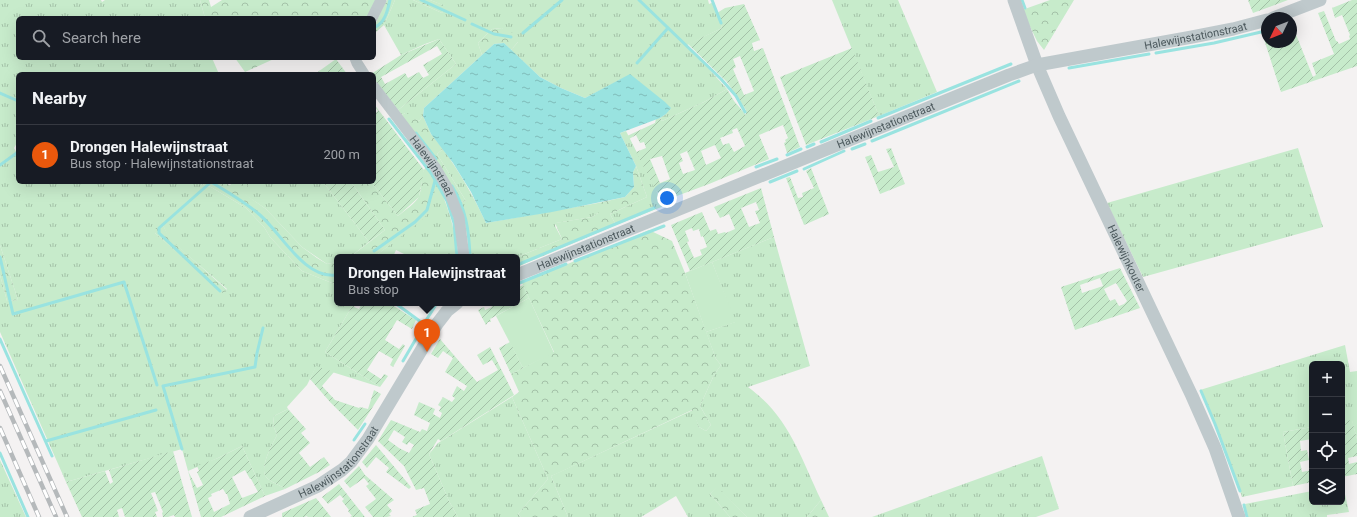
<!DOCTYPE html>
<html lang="en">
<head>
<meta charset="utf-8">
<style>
  body { margin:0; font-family:Roboto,sans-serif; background:#242831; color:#f1f3f6 }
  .controls { position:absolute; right:12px; bottom:12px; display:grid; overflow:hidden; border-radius:6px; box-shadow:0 4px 16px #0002 }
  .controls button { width:36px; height:36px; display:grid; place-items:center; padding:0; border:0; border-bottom:1px solid #363941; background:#171b24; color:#f1f3f6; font:20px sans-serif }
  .compass { position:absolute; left:1261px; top:12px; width:36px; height:36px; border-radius:50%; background:#171b24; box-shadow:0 4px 16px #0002; rotate:227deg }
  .you { position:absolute; left:667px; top:198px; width:14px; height:14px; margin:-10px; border:3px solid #fff; border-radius:50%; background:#1a73e8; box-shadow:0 0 0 6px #1a73e833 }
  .badge { display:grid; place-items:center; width:26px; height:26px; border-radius:50%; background:#ea580c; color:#fff; font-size:13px; font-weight:700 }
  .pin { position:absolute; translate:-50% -33px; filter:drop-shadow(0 1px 2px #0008) }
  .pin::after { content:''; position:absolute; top:21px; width:14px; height:12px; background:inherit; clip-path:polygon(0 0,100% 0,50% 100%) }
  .popup { position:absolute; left:334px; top:254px; width:186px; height:52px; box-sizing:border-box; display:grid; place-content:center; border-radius:6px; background:#171b24; filter:drop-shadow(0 1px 3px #0005); font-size:13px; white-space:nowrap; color:#9ea1a6 }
  .popup b { font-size:15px; color:#f1f3f6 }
  .popup::after { content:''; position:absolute; left:50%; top:100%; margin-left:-8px; border:8px solid transparent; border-top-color:#171b24 }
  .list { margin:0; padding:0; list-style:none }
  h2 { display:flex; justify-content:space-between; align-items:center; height:52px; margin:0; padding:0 16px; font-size:17px }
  h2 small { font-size:13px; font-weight:400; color:#9ea1a6 }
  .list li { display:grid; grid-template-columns:26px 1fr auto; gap:12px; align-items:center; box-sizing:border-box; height:60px; padding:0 16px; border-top:1px solid #363941 }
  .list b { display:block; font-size:15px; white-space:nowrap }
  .list p { margin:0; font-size:13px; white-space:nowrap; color:#9ea1a6 }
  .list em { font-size:13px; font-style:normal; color:#9ea1a6 }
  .icon { flex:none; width:22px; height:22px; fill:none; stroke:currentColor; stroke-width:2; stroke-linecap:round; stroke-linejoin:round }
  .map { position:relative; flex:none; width:1357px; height:517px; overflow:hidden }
  .search { position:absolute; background:#171b24; box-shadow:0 4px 16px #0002; left:16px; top:16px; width:360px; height:44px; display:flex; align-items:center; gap:10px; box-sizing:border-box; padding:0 14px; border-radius:6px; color:#9ea1a6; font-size:15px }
  .panel { position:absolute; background:#171b24; box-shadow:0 4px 16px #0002; left:16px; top:72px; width:360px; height:112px; border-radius:6px }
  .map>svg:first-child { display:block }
</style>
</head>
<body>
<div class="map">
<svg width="1357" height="517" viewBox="0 0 1357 517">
  <defs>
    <pattern id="grass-tufts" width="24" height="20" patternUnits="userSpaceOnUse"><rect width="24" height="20" fill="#c7ebcb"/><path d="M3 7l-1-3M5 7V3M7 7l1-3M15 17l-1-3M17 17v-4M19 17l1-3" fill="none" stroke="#a4c1a8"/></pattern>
    <pattern id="forest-crowns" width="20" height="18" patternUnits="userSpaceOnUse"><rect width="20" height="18" fill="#c7ebcb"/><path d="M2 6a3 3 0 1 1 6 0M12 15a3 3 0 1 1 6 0" fill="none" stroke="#a4c1a8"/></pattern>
    <pattern id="garden-furrows" width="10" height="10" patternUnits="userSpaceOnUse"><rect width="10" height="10" fill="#c7ebcb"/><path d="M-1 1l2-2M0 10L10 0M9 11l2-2" fill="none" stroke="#a4c1a8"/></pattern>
    <pattern id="water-ripples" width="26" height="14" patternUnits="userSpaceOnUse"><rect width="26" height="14" fill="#99e3e0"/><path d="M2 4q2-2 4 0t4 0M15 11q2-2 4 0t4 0" fill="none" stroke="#7fbbb9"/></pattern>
  </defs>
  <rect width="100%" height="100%" fill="#f4f2f2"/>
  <!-- grass -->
  <g fill="url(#grass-tufts)" fill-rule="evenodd">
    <path d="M 0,0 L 101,0 L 102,2 L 105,0 L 200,0 L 205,18 L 18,18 L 18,58 L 212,58 L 219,74 L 18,74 L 18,141 L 14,148 L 18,155 L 18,182 L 194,182 L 211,187 L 246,208 L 264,227 L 270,237 L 302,271 L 337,285 L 337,303 L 354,303 L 325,352 L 380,387 L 316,367 L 307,385 L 287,407 L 288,409 L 274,416 L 273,425 L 277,435 C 272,445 257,471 268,479 C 273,483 280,485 285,489 L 265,496 L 242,446 L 218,458 L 188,471 L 182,449 L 66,482 L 0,332 L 0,275 L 7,301 L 18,300 L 0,245 ZM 163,225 L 169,239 L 227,289 L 224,293 L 155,233 Z"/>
    <path d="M 395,0 L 413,0 L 442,13 L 445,6 L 430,0 L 708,0 L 709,4 L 714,2 L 722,28 L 687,45 L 727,89 L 704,102 L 662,121 L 660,118 L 666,114 L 630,75 L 585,98 L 561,88 L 540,77 L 511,50 L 518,42 L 502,28 L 492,29 L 478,43 L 482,55 L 424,108 L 423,116 L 419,121 L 405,113 L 402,115 L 398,110 L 456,64 L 439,39 L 425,44 L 401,55 L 384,25 Z"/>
    <path d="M 832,0 L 898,0 L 937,92 L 879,116 Z"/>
    <path d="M 626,131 L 664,206 L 616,225 L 610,214 L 647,197 L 636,166 L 620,133 Z"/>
    <path d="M 1298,148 L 1323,227 L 1143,277 L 1107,203 Z"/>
    <path d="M 443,149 C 460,173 474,197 486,223 L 598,203 L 598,213 L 592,217 L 556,223 L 555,226 L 562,239 L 517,257 L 469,257 C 469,237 464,221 458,202 L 466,201 L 437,154 Z"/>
    <path d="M 437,180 C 446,204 458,231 455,257 L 410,257 L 396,250 L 393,257 L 374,257 L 392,243 Z"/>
    <path d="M 251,182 L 323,182 L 369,242 L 350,257 L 337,257 L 337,262 L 327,264 L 302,247 L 266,209 L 241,192 Z"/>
    <path d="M 774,237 L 810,366 L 748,387 C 789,417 800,456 821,500 L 807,517 L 747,517 L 717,487 L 710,494 L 730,517 L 688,517 L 676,496 L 641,517 L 568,517 L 551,476 L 693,410 L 699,427 L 706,431 L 711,425 L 700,406 L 714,375 L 721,365 L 716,359 L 706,332 L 735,322 L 712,262 Z"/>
    <path d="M 1345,345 L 1350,372 L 1357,371 L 1357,439 L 1352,421 L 1342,422 L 1342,364 L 1312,364 L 1312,427 L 1283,432 L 1293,486 L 1242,497 L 1230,462 L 1200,390 Z"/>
    <path d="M 512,397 L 548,479 L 518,514 L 521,517 L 458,517 L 449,501 L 429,454 L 438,443 Z"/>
    <path d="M 1042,456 L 1059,509 L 1036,517 L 872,517 Z"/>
    <path d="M 0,460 L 26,517 L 0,517 Z"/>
    <path d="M 1343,485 L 1349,512 L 1327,515 L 1327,517 L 1248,517 L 1245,504 L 1312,491 L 1312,502 L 1342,502 Z"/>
  </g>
  <!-- forest -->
  <g fill="url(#forest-crowns)">
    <path d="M 200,0 L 209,0 L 211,7 L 222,0 L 379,0 L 374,11 L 365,18 L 205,18 Z"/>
    <path d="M 387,0 L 395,0 L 384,25 L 376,32 L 374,31 C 374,24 383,8 387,0 Z"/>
    <path d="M 413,0 L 430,0 L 446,6 L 442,13 Z"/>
    <path d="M 1050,0 L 1074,0 L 1044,50 L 1037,41 L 1022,10 Z"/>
    <path d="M 502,28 C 509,31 514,33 519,38 L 518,42 L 511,50 L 504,43 L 494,44 L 482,55 L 478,43 L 492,29 Z"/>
    <path d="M 235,58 L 276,58 L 245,72 Z"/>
    <path d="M 405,113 L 408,113 L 419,121 L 423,116 L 431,134 L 443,149 L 437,154 L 466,201 L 458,202 L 403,119 L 402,115 Z"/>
    <path d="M 430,163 L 437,180 L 431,210 L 420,222 L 374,257 L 350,257 L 385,230 L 351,182 L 371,182 L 398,216 C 404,211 417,202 419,196 C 424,184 418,172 430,163 Z"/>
    <path d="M 636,166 L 647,197 L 610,214 L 616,225 L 517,267 L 517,257 L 562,239 L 555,223 L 592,217 L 598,213 L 598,203 L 625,197 L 634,187 L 633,172 Z"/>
    <path d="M 194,182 L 222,182 L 230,185 L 233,182 L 251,182 L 242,192 L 266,209 L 302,247 L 317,258 L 327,264 L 337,262 L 337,285 L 302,271 L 270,237 L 264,227 L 246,208 L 211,187 Z"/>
    <path d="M 159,224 L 163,225 L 170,239 L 227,290 L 224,294 L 155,233 L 156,227 Z"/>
    <path d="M 649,230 L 672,241 L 685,273 L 716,359 L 721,365 L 714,375 L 700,406 L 711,425 L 706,431 L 699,427 L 692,410 L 556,474 L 551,476 L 568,517 L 521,517 L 518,514 L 548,479 L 512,397 L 519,392 L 511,374 L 554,352 L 522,283 Z"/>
    <path d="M 0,245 L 18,300 L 7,301 L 0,275 Z"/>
    <path d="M 717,486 L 747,517 L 730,517 L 710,494 Z"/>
    <path d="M 821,500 L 829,517 L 807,517 Z"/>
  </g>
  <!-- park -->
  <g fill="#c7ebcb">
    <path d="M 712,262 L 736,322 L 706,332 L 685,273 Z"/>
    <path d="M 529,298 L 554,353 L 523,368 L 496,316 Z"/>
  </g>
  <!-- garden -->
  <g fill="url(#garden-furrows)" fill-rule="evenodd">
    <path d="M 1248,0 L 1288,0 L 1253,13 Z"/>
    <path d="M 1352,0 L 1357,0 L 1357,66 L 1281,92 L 1261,30 L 1267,28 L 1267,42 L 1291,42 L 1291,22 L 1313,77 L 1316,75 L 1312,63 L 1334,54 L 1318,13 L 1324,11 L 1336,41 L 1337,41 L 1339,44 L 1350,39 L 1349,36 L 1350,35 L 1342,15 L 1335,18 L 1332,8 Z"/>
    <path d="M 744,4 L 760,40 L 752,43 L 754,51 L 763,48 L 800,147 L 787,153 L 784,143 L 786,142 L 785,140 L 788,138 L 783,125 L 759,135 L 769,159 L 709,184 L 666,200 L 656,191 L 636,152 L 646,148 L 644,142 L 640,143 L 636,135 L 629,139 L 627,136 L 655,123 L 656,119 L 660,118 L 662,121 L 704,102 L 727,89 L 734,101 L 746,115 L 746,110 L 727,82 L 688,44 L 722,28 L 717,13 L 725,8 ZM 740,56 L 754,91 L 744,95 L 733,69 L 736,67 L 733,59 ZM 737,128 L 745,146 L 734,152 L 729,143 L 723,145 L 720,138 L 733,133 L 732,130 ZM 715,145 L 721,158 L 706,165 L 701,151 ZM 687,151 L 695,170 L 683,174 L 679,163 L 683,161 L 680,154 ZM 662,156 L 670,179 L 660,183 L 650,159 Z"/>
    <path d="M 439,39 L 456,64 L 398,110 L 374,79 L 374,74 L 371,74 L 401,55 ZM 437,46 L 442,54 L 423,65 L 429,75 L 423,78 L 419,72 L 408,78 L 405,73 L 385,84 L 381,77 Z"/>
    <path d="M 852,48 L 879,116 L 806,145 L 780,77 Z"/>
    <path d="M 336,59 L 347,74 L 315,74 Z"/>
    <path d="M 374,104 L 424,170 L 419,197 L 398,216 L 371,182 L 374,182 L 374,114 L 378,111 L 374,106 Z"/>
    <path d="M 891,148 L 905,184 L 880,194 L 865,157 L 871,155 L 878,172 L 894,167 L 886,149 Z"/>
    <path d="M 811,168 L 829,214 L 804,225 L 786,178 L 790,177 L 798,198 L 803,197 L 802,193 L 814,188 L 806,171 Z"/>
    <path d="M 323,182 L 351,182 L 385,230 L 369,242 Z"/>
    <path d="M 761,188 L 774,237 L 690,271 L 671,225 L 702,212 L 710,231 L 716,229 L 718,234 L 725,232 L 726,233 L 735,229 L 729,214 L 720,218 L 714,207 ZM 756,202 L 759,210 L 755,211 L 760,223 L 749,227 L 741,208 ZM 692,228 L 693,231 L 699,229 L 701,237 L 703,236 L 707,247 L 700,250 L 702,255 L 694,258 L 687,242 L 689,241 L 685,231 Z"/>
    <path d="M 1120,268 L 1140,308 L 1075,330 L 1061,287 ZM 1100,278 L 1103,286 L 1082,293 L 1080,285 ZM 1116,283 L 1127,301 L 1124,304 L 1119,306 L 1115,299 L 1110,301 L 1104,289 Z"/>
    <path d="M 523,285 L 529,298 L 490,319 L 491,322 L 488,322 L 486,325 L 478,310 L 484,307 L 485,310 L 492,307 L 490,303 L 517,303 L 517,288 Z"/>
    <path d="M 354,303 L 356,303 L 354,307 L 359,309 L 362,303 L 389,303 L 416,320 L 412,329 L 397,320 L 385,340 L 399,349 L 403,344 L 405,346 L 393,367 L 390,365 L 393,359 L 379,351 L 367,370 L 381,379 L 384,374 L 388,376 L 380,387 L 325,352 Z"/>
    <path d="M 440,339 L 477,382 L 498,370 L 492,360 L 483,365 L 477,355 L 490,347 L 514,395 L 441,441 L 438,439 L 429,454 L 449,501 L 458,517 L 412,517 L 417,515 L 415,510 L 430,504 L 424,488 L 416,490 L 404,466 L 378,441 L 391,420 L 420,432 L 422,429 L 427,431 L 430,423 L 414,415 L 419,402 L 435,409 L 433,414 L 440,418 L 442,413 L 439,411 L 441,407 L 438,405 L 443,397 L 452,402 L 455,398 L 452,396 L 457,386 L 464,391 L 467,386 L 445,372 L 453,358 L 443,351 L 438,358 L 431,354 ZM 394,430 L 405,437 L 402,442 L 407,445 L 409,442 L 414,445 L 409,453 L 399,448 L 388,440 Z"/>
    <path d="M 510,342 L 523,368 L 511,374 L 499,348 Z"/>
    <path d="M 316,366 L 334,372 L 322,386 L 335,400 L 359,408 L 360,407 L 368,409 L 374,390 L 381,394 L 358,430 L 330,402 L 310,379 Z"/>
    <path d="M 288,409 L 306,429 L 301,433 L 310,443 L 299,453 L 310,467 L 324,457 L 330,465 L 319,472 L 285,489 C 280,485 273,483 268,479 C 257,471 272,445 277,435 L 273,425 L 274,416 Z"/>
    <path d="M 1352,420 L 1357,439 L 1357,456 L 1348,458 L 1349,464 L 1357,462 L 1357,474 L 1342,477 L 1342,422 Z"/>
    <path d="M 1312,427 L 1312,439 L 1300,441 L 1301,451 L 1307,450 L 1309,460 L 1300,462 L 1302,472 L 1312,470 L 1312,482 L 1293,486 L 1283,432 Z"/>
    <path d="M 376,445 L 411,487 L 409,489 L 386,472 L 389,468 L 376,457 L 367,468 L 362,462 Z"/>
    <path d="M 242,446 L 265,496 L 221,517 L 201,517 L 188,471 L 197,488 L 203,485 L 197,472 L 199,471 L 197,466 L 218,458 ZM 245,470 L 250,479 L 251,479 L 258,492 L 242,498 L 232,477 ZM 223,489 L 226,494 L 227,494 L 230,504 L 214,512 L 208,498 L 212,496 L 211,494 Z"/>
    <path d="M 173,451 L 192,517 L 175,517 L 174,515 L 168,517 L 163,517 L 162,513 L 163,512 L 155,492 L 151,493 L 158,511 L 155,512 L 157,517 L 125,517 L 122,508 L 117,510 L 119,517 L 82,517 L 66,482 L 105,471 L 110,484 L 113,482 L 109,470 Z"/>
    <path d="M 359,466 L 365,475 L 394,500 L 387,505 L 392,511 L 389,514 L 391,516 L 387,517 L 373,517 L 365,507 L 376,499 L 366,486 L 369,484 L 364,478 L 350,488 L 344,481 Z"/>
    <path d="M 339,484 L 365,517 L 350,517 L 352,516 L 348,511 L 349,510 L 342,501 L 344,499 L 340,495 L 328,504 L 322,497 Z"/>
    <path d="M 316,498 L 331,517 L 308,517 L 306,516 L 305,517 L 282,517 L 282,513 Z"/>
  </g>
  <!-- water -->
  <path fill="url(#water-ripples)" d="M 504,43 L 540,77 L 561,88 L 585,98 L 630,74 L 665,102 L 671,108 L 666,114 L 660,118 L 620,133 L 636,166 L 633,172 L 634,187 L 625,197 L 552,212 L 486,223 L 471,192 L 453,163 L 431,134 L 423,116 L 424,108 L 494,44 Z"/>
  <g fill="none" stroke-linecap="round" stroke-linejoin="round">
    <!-- stream -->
    <g stroke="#99e3e0" stroke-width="3">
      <path d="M 421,0 L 465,20"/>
      <path d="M 639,0 L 721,79 L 736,96 L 745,112"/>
      <path d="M 712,0 L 721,23"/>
      <path d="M 1022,0 L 1025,8"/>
      <path d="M 472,24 L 494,34 L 511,37"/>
      <path d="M 375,27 C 385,23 388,9 390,0"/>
      <path d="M 523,33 L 562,0"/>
      <path d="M 1156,53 L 1214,43 L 1261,32"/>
      <path d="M 637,63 L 668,28"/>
      <path d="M 1069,68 L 1149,54"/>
      <path d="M 0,93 L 18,101"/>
      <path d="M 878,118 L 1011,64"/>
      <path d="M 389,119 L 431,173 L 447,201 L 454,223 L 457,257"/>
      <path d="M 416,133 L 436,159"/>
      <path d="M 872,141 L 1019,81"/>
      <path d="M 821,142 L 871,121"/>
      <path d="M 807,147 L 814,144"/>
      <path d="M 852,149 L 865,144"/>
      <path d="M 787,155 L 801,149"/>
      <path d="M 0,165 L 18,152"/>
      <path d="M 756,167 L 777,159"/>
      <path d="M 804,169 L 844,151"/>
      <path d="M 211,182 C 228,192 245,202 260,215 C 281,233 305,280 337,275"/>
      <path d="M 211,182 L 159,228 L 159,233 L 220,291"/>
      <path d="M 770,182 L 797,171"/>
      <path d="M 452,186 C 466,209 469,230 470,257"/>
      <path d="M 374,251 L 415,222 L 427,210 L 435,181"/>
      <path d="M 0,257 L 13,314 L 124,282 L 157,385"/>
      <path d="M 575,261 L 664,226"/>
      <path d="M 517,265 L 654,208"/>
      <path d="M 517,284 L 566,264"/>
      <path d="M 395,303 L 421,322 L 425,322 L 437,303"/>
      <path d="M 0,339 L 52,456"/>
      <path d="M 403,361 L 424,325"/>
      <path d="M 1201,391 L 1215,424 L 1240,491"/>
      <path d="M 354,440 L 365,424"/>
      <path d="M 46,441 L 156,410"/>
      <path d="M 182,449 L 163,386 L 255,367 L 257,353 L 263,328"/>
      <path d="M 0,453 L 28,517"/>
      <path d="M 1244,505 L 1247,517"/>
    </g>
    <!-- minor -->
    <g stroke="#bfc9cc" stroke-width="11">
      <path d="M 372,18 L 381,0"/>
      <path d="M 355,58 L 357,63 L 364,74"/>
      <path id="s1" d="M 374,87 L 435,167 L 448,189 L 459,217 L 464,257"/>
    </g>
    <!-- tertiary -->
    <g stroke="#bfc9cc" stroke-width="13">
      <path id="s2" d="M 1014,0 L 1037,65 L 1059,116 L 1192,396 L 1215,448 L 1239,517"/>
      <path d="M 1273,18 L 1320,0"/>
      <path id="s3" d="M 517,275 L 1009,75 L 1037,65 L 1192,37 L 1233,29 L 1267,20"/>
      <path id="s4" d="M 250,517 L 318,486 L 342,470 L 351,462 L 368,439 L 437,324 L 447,311 L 457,303"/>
    </g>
    <!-- rail casing -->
    <g stroke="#b5b9bb" stroke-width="4.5">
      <g id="rail">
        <path d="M 0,366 L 67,517"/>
        <path d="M 0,391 L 56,517"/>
        <path d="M 0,428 L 39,517"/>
      </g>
    </g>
    <!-- rail -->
    <use href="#rail" stroke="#fff" stroke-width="3" stroke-dasharray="9" stroke-linecap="butt"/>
  </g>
  <g text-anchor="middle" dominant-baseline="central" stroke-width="3" stroke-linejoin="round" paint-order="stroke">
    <!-- street labels -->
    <g font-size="11" fill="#4c595d" stroke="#fff">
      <text stroke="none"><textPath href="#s3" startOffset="722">Halewijnstationstraat</textPath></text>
      <text stroke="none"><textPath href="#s3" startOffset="398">Halewijnstationstraat</textPath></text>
      <text stroke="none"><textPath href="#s1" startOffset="98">Halewijnstraat</textPath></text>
      <text stroke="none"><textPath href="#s3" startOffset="74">Halewijnstationstraat</textPath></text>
      <text stroke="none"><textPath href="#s2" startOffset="282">Halewijnkouter</textPath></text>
      <text stroke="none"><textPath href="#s4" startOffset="106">Halewijnstationstraat</textPath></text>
    </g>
  </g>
</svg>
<div class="controls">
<button>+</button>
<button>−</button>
<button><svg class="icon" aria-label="locate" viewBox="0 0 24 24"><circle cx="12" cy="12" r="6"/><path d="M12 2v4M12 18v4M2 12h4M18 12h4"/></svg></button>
<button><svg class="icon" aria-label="layers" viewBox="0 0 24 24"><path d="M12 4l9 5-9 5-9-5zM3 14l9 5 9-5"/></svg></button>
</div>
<svg class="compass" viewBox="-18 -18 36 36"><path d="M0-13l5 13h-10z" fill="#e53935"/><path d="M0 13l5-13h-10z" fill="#9ea1a6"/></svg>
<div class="you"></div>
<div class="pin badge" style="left:427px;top:352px">1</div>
<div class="popup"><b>Drongen Halewijnstraat</b>Bus stop</div>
<div class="search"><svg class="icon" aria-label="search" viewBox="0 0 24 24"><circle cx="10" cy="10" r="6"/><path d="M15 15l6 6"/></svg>Search here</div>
<section class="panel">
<h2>Nearby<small></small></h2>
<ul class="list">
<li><span class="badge">1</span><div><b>Drongen Halewijnstraat</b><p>Bus stop · Halewijnstationstraat</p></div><em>200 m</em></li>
</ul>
</section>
</div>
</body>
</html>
